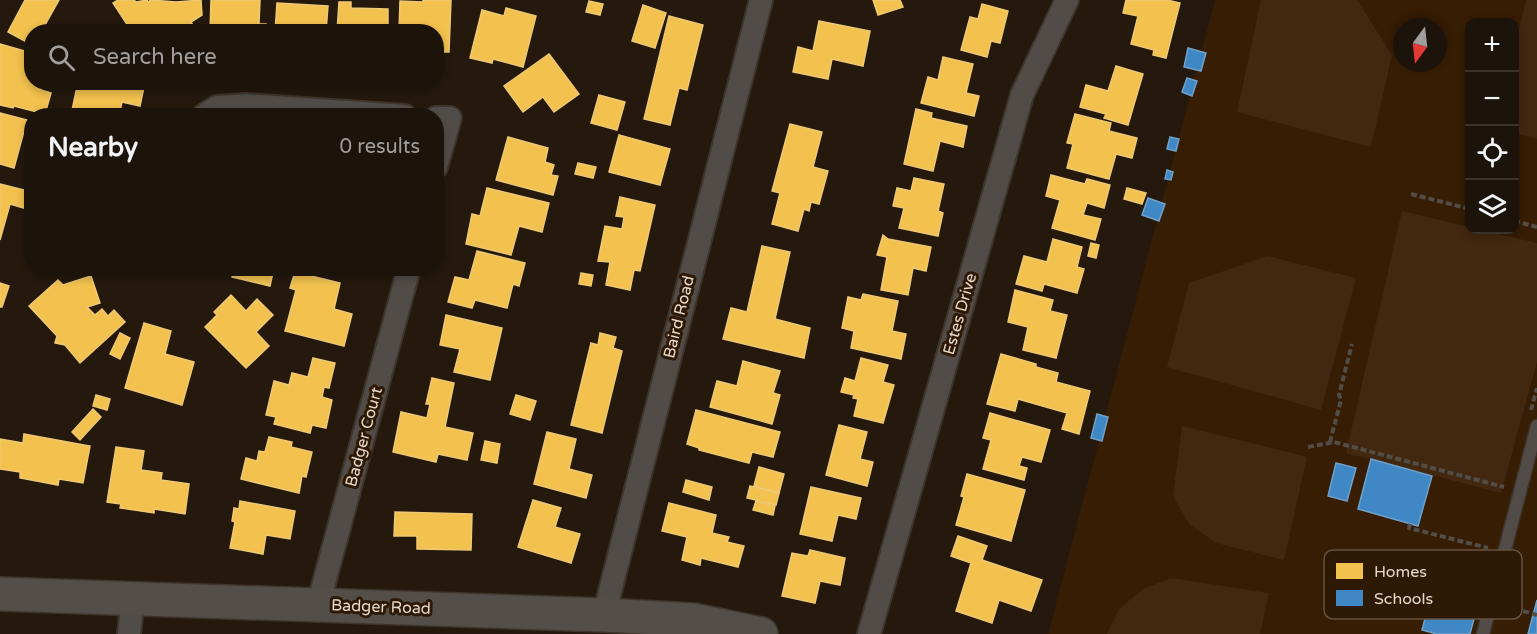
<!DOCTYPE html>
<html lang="en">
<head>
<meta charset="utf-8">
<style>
  body { margin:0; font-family:"Varela Round",sans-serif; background:#251c13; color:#f1f3f6 }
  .controls { position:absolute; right:18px; top:18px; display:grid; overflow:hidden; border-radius:12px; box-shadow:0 3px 9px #0003 }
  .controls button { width:54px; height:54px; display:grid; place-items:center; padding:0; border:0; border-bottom:2px solid #3a322b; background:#1c130a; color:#f1f3f6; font:30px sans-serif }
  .compass { position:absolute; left:1393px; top:18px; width:54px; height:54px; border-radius:50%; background:#1c130a; box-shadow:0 3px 9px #0003; rotate:195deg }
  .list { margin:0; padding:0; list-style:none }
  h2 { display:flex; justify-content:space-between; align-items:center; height:78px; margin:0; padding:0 24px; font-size:26px }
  h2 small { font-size:20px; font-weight:400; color:#a09e9c }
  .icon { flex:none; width:33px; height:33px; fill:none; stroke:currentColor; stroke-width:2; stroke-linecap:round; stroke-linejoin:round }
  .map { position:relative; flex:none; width:1537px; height:634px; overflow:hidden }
  .search { position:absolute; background:#1c130a; box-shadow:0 3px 9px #0003; left:24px; top:24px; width:420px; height:66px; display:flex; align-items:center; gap:15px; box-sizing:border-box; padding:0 21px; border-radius:24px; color:#a09e9c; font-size:22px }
  .panel { position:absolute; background:#1c130a; box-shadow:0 3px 9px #0003; left:24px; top:108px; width:420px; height:168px; border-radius:24px }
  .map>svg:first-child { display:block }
</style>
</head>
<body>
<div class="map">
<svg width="1537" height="634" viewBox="0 0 1537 634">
  <rect width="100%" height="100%" fill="#25190e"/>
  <!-- built -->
  <path fill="#361d04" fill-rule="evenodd" d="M 1215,0 L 1537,0 L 1537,634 L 1048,634 ZM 1470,22 L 1514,22 L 1514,230 L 1470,230 ZM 1402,27 L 1438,27 L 1438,63 L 1402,63 Z"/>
  <!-- green -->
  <g fill="#422810">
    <path d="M 1261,0 L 1357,0 L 1392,55 L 1371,147 L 1237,112 Z"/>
    <path d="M 1526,0 L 1537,0 L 1537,139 L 1515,133 L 1515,45 Z"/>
    <path d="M 1402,211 L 1469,227 L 1470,230 L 1481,230 L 1537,243 L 1537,362 L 1501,493 L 1346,453 Z"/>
    <path d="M 1267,256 L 1356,278 L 1321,410 L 1167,367 L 1189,283 Z"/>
    <path d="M 1182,426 L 1307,457 L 1284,560 L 1216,543 L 1189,524 L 1173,496 Z"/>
    <path d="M 1171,578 L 1269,593 L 1260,634 L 1107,634 L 1119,609 L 1143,589 Z"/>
  </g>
  <!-- homes -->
  <g fill="#f2c14e" stroke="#efc874" stroke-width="1.5">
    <path d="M 25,0 L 59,0 L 41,32 L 32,32 L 32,45 L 8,32 Z"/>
    <path d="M 118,0 L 134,0 L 136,2 L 147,0 L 148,2 L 151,0 L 176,2 L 201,0 L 202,15 L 191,22 L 197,32 L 132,32 L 113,3 Z"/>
    <path d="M 211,0 L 260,0 L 259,24 L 266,24 L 266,32 L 210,32 Z"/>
    <path d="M 423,0 L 451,0 L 449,52 L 436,52 L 436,32 L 399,32 L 400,1 L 423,2 Z"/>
    <path d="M 873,0 L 900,0 L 903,7 L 878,15 Z"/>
    <path d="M 1126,0 L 1167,0 L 1180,3 L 1166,58 L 1153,55 L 1154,50 L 1131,44 L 1138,16 L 1123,13 Z"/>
    <path d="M 589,1 L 603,4 L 600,15 L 586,12 Z"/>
    <path d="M 339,2 L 351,2 L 351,8 L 388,9 L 388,32 L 337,32 Z"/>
    <path d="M 277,3 L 328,6 L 326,32 L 275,32 Z"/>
    <path d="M 982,4 L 1008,11 L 1000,43 L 991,41 L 987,57 L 961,50 L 970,17 L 978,19 Z"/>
    <path d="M 643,5 L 666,13 L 655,48 L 632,41 Z"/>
    <path d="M 506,8 L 536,16 L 523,67 L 493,59 L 492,63 L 470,58 L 482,10 L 504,16 Z"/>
    <path d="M 669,16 L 703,25 L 687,90 L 679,88 L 670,125 L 644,119 Z"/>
    <path d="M 819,21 L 870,31 L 863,66 L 832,59 L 828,79 L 793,72 L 798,47 L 813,51 Z"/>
    <path d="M 0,44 L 32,53 L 32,82 L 43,82 L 41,90 L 51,93 L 45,114 L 14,106 L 13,108 L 0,105 Z"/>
    <path d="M 549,54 L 579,94 L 554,112 L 543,97 L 523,112 L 504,86 Z"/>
    <path d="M 943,57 L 973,64 L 966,93 L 979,96 L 974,116 L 921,103 L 928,77 L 938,80 Z"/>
    <path d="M 1116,66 L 1143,74 L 1128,125 L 1104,118 L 1106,114 L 1080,107 L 1086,85 L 1108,91 Z"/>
    <path d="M 78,82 L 103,87 L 104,82 L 145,82 L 140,106 L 122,102 L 119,116 L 74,116 L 71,115 Z"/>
    <path d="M 599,95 L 625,102 L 617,130 L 591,123 Z"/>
    <path d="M 916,109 L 932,113 L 931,118 L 967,126 L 963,147 L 940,141 L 933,171 L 904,164 Z"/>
    <path d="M 0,113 L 27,120 L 14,168 L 0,164 Z"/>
    <path d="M 1075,114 L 1111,123 L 1109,131 L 1137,138 L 1132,158 L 1116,154 L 1109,179 L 1067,168 L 1073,144 L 1067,143 Z"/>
    <path d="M 790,124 L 822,132 L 813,167 L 828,171 L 819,204 L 811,202 L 809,211 L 804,209 L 798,231 L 772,224 L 780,193 L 772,191 Z"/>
    <path d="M 619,135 L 670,149 L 660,185 L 609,172 Z"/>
    <path d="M 508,137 L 548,148 L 545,162 L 554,165 L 551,175 L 558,176 L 553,195 L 496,180 Z"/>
    <path d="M 578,163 L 596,167 L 593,178 L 575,174 Z"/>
    <path d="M 1051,175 L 1085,184 L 1087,179 L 1110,185 L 1104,208 L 1087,203 L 1083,215 L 1101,219 L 1095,240 L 1052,228 L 1060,200 L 1046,196 Z"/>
    <path d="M 914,178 L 944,184 L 938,211 L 943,213 L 938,236 L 899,228 L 904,208 L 893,206 L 897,188 L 911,191 Z"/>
    <path d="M 0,184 L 32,192 L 27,209 L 10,204 L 0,240 Z"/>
    <path d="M 487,188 L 549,203 L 542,232 L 519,226 L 511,255 L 466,244 L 472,214 L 480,216 Z"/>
    <path d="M 1127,188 L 1146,193 L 1142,204 L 1124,199 Z"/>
    <path d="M 620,197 L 655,205 L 640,271 L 634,270 L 630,290 L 606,285 L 610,262 L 598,261 L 605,226 L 622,229 L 624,217 L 616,216 Z"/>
    <path d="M 883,235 L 888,239 L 931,247 L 926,271 L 913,268 L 908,295 L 881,290 L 887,257 L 877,255 Z"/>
    <path d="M 1053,239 L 1082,247 L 1077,267 L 1084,269 L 1077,293 L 1044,284 L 1042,291 L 1016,284 L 1024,256 L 1047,262 Z"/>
    <path d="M 1091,243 L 1099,245 L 1096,258 L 1088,256 Z"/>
    <path d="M 762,246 L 790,252 L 775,319 L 810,328 L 804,358 L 723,339 L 731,308 L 747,312 Z"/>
    <path d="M 477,251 L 525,263 L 519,286 L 513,284 L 507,308 L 475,300 L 472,308 L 448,302 L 455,277 L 469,280 Z"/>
    <path d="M 234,268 L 274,268 L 270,286 L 232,277 Z"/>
    <path d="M 295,272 L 340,283 L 334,309 L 352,314 L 344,346 L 285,331 L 296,290 L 290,288 Z"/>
    <path d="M 581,273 L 593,275 L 591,286 L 579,284 Z"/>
    <path d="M 91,276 L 100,303 L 87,307 L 95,315 L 102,309 L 108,316 L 114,310 L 125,322 L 80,363 L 65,345 L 55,343 L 57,336 L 29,306 L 58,280 L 63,285 Z"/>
    <path d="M 0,283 L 9,286 L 2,307 L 0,307 Z"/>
    <path d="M 1015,290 L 1053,300 L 1050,311 L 1067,315 L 1056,358 L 1023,350 L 1028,327 L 1008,322 Z"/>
    <path d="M 863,294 L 898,301 L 892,331 L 906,334 L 901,359 L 851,348 L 854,331 L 842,328 L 848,297 L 861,300 Z"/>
    <path d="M 231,295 L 246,311 L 257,299 L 273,315 L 256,332 L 269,346 L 246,368 L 205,327 L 217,315 L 214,312 Z"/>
    <path d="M 446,315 L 502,328 L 490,380 L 454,372 L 460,349 L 440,345 Z"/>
    <path d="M 144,323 L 171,331 L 165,354 L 194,362 L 182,405 L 125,388 Z"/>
    <path d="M 120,333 L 130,338 L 120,359 L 110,354 Z"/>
    <path d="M 600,333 L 616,337 L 613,348 L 622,351 L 602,433 L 571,425 L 591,343 L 598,345 Z"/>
    <path d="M 1001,354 L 1036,364 L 1036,367 L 1058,373 L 1056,382 L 1090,391 L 1079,434 L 1062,429 L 1067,413 L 1018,399 L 1015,411 L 987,404 Z"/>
    <path d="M 313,358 L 335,363 L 329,388 L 324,387 L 322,397 L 332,400 L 326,428 L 312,425 L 310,433 L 274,424 L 276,417 L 266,415 L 274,381 L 289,385 L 292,373 L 308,377 Z"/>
    <path d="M 861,358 L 888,365 L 883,382 L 894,385 L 883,423 L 854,416 L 858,399 L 853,398 L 854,395 L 841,392 L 845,378 L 855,381 Z"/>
    <path d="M 743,361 L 780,371 L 773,393 L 780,395 L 772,424 L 710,407 L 717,381 L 737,386 Z"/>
    <path d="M 432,378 L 454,383 L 445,427 L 473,433 L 467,460 L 438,454 L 436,462 L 393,452 L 401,412 L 427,418 L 430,404 L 426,404 Z"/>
    <path d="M 96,395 L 110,399 L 107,410 L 93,406 Z"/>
    <path d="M 516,395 L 536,401 L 530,420 L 510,414 Z"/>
    <path d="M 93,409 L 101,417 L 80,440 L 72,432 Z"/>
    <path d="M 696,410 L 780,432 L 773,457 L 752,452 L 749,463 L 699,450 L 699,448 L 687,444 Z"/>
    <path d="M 990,413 L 1050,430 L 1041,462 L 1022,457 L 1019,466 L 1027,468 L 1024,480 L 983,469 L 991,440 L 983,438 Z"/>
    <path d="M 839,425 L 867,432 L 860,459 L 873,462 L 867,486 L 826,475 Z"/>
    <path d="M 547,432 L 576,439 L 569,469 L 592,475 L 586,498 L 534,484 Z"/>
    <path d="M 24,434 L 90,446 L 83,483 L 59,479 L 58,485 L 20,478 L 20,472 L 0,469 L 0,439 L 23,443 Z"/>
    <path d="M 269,437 L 292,442 L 291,447 L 312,452 L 306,477 L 302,476 L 299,493 L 241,479 L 246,458 L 257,461 L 259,451 L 265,452 Z"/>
    <path d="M 485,441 L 500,444 L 497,463 L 481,460 Z"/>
    <path d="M 116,447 L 144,451 L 141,470 L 162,473 L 161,480 L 189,484 L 185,514 L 154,509 L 154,513 L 120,508 L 121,504 L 107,502 Z"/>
    <path d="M 759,467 L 784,474 L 779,493 L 754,486 Z"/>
    <path d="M 967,474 L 1025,490 L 1011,541 L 956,525 L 964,497 L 961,496 Z"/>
    <path d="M 686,480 L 712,487 L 709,500 L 683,492 Z"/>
    <path d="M 750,486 L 779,493 L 776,505 L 747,498 Z"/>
    <path d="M 811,487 L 861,498 L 856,519 L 838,515 L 832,541 L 800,534 Z"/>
    <path d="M 533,500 L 561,508 L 555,527 L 580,534 L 571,563 L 518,547 Z"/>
    <path d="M 240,501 L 295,511 L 290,539 L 266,535 L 263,554 L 230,548 L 235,522 L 232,521 L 234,508 L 239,509 Z"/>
    <path d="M 756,501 L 775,506 L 773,515 L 753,510 Z"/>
    <path d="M 669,503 L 716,515 L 712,533 L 729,537 L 727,542 L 744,546 L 738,567 L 701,558 L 700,565 L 682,560 L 687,537 L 662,531 Z"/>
    <path d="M 395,512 L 472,514 L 471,550 L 417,549 L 417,536 L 394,536 Z"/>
    <path d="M 958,536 L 987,546 L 982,560 L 1042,580 L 1031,611 L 999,600 L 992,623 L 956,611 L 971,563 L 951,556 Z"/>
    <path d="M 810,550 L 845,558 L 840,585 L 820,581 L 815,603 L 782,596 L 792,553 L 808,556 Z"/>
  </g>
  <!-- schools -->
  <g fill="#3f88c5" stroke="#71a0c7" stroke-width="1.5">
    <path d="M 1188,48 L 1206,53 L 1201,71 L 1184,67 Z"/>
    <path d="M 1187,78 L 1197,81 L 1192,96 L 1182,92 Z"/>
    <path d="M 1170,137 L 1179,139 L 1176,151 L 1167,149 Z"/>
    <path d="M 1167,170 L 1173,172 L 1171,180 L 1165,179 Z"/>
    <path d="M 1148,198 L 1165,204 L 1159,221 L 1142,215 Z"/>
    <path d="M 1097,414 L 1108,417 L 1102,441 L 1091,438 Z"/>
    <path d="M 1371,459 L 1432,476 L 1418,526 L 1358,509 Z"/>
    <path d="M 1336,463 L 1356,468 L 1347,501 L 1328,496 Z"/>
    <path d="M 1537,600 L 1537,634 L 1528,634 Z"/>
    <path d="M 1428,607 L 1474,619 L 1470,634 L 1437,634 L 1422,630 Z"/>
  </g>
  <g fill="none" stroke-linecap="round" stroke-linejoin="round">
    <!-- lane casing -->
    <g stroke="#3e342a" stroke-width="15">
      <path id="lane" d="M 1483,634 L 1537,426"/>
    </g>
    <!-- street casing -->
    <g stroke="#3e342a" stroke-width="26">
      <g id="street">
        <path d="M 203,116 L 217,107 L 246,105 L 405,116"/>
        <path d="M 436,118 L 450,118 L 436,167"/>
        <path d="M 318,605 L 409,268"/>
        <path d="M 604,615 L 761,0"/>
        <path d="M 129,634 L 133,598"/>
        <path d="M 869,634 L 1022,95 L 1067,0"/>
      </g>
    </g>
    <!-- secondary casing -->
    <g stroke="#3e342a" stroke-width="36">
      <path id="secondary" d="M 0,594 L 604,615 L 693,620 L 761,634"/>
    </g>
    <!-- path -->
    <g stroke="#534d47" stroke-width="4" stroke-dasharray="6 3" stroke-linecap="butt">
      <path d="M 1411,194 L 1470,209"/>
      <path d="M 1514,221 L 1537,227"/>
      <path d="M 1531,410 L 1537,388"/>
      <path d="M 1330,442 L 1341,400 L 1339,395 L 1352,344"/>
      <path d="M 1308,447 L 1334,442 L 1504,487"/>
      <path d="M 1410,524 L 1409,528 L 1488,548"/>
      <path d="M 1506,606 L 1537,615"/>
    </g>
    <!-- lane -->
    <use href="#lane" stroke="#524c48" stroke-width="12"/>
    <!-- street -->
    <use href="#street" stroke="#524c48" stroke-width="22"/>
    <!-- secondary -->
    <use href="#secondary" stroke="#544e49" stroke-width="33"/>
  </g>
  <g text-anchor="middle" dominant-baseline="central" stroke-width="6" stroke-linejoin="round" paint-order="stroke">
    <!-- street labels -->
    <g font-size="16" fill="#e7d8cc" stroke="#2e1905">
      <text transform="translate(960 314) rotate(-74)">Estes Drive</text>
      <text transform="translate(679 317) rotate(-76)">Baird Road</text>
      <text transform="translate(364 437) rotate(-75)">Badger Court</text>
      <text transform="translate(381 607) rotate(2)">Badger Road</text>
    </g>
  </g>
  <!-- legend -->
  <rect x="1324" y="550" width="198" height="69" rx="9" fill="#2e1905" stroke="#665241" stroke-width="1.5"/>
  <rect x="1336" y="563" width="27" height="16" fill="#f2c14e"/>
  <rect x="1336" y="590" width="27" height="16" fill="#3f88c5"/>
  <g font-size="16" fill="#e7d8cc">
    <text x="1374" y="577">Homes</text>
    <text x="1374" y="604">Schools</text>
  </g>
</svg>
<div class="controls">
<button>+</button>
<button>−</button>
<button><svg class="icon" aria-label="locate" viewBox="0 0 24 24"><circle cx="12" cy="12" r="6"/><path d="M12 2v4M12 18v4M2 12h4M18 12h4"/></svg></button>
<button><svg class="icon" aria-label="layers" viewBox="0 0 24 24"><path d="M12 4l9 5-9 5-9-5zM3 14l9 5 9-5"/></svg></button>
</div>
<svg class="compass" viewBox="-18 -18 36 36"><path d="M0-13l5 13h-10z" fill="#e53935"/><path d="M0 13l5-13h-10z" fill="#a09e9c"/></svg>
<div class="search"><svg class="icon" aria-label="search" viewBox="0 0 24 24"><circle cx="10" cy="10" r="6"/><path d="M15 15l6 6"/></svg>Search here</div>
<section class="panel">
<h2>Nearby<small>0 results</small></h2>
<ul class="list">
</ul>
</section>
</div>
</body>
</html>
